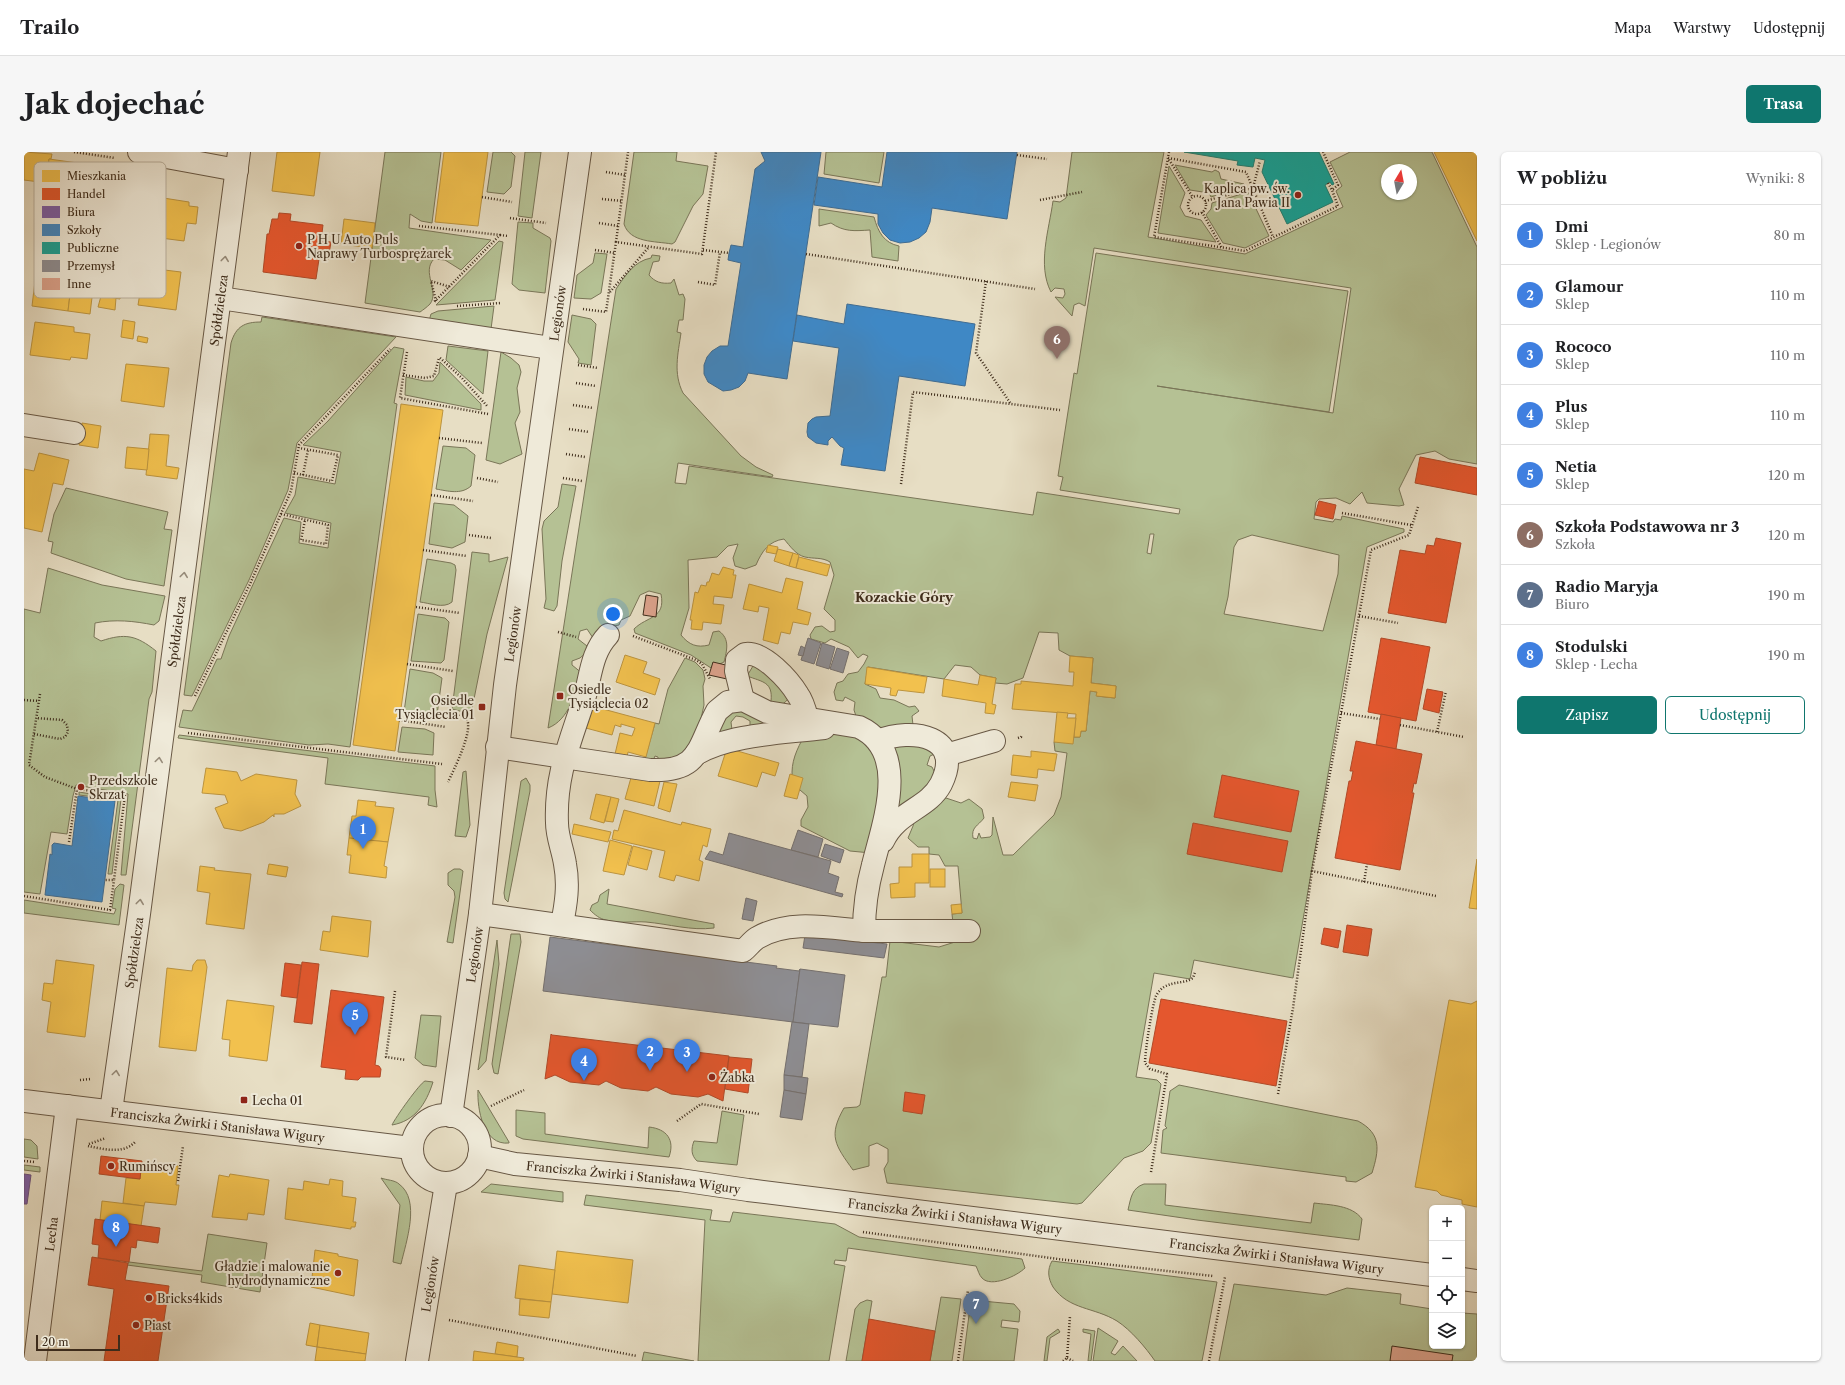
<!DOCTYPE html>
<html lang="pl">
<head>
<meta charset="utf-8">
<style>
  body { margin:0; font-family:"Libre Caslon Text",serif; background:#f6f6f6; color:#202124 }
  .controls { position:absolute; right:12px; bottom:12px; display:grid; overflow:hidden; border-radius:6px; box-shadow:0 1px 3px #0004 }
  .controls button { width:36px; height:36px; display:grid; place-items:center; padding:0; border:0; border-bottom:1px solid #e0e0e0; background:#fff; color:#202124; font:20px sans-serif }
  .compass { position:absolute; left:1357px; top:12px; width:36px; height:36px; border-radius:50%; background:#fff; box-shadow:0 1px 3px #0004; rotate:10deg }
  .scale { position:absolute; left:12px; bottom:10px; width:84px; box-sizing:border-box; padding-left:4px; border:2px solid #3e2c1b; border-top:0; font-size:11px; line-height:14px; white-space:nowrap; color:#3e2c1b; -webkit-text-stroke:3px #efead9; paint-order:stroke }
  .you { position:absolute; left:589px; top:462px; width:14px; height:14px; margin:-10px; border:3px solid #fff; border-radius:50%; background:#1a73e8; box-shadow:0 0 0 6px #1a73e833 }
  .badge { display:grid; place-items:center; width:26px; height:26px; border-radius:50%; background:#0f766e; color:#fff; font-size:13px; font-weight:700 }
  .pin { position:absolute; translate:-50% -33px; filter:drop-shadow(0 1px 2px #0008) }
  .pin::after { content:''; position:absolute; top:21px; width:14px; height:12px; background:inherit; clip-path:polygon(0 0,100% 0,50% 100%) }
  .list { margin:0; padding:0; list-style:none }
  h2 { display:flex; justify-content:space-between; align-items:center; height:52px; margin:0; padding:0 16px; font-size:17px }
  h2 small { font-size:13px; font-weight:400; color:#757577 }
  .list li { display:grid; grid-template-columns:26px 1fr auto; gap:12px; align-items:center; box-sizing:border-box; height:60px; padding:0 16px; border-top:1px solid #e0e0e0 }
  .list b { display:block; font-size:15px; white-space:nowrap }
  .list p { margin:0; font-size:13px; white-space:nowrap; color:#757577 }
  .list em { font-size:13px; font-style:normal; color:#757577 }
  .actions { display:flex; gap:8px; padding:12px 16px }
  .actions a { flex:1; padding:9px 0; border:1px solid #0f766e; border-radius:6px; text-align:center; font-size:14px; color:#0f766e }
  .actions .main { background:#0f766e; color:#fff }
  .icon { flex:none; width:22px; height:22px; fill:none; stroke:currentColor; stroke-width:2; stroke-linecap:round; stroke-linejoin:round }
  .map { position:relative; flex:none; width:1453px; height:1209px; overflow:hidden; border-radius:6px }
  header { display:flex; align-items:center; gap:24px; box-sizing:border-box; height:56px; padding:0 20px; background:#fff; border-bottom:1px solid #e0e0e0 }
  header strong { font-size:19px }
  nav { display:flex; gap:22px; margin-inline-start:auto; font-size:14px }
  .intro { display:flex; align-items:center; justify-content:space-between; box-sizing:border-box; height:96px; padding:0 24px }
  h1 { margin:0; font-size:28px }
  .button { padding:10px 18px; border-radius:6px; background:#0f766e; color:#fff; font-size:14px; font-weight:700 }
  main { display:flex; gap:24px; padding:0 24px }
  aside { flex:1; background:#fff; border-radius:6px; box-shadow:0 1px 3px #0004 }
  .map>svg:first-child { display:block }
</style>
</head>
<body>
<header>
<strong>Trailo</strong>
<nav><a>Mapa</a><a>Warstwy</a><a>Udostępnij</a></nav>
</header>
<div class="intro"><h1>Jak dojechać</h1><a class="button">Trasa</a></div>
<main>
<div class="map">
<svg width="1453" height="1209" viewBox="0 0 1453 1209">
  <rect width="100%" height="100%" fill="#e7dec4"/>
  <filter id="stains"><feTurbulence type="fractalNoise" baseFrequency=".005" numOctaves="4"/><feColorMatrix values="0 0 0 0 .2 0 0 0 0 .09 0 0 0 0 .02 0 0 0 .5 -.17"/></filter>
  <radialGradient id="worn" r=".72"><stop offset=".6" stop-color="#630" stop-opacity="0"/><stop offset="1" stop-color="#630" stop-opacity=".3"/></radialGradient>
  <!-- green -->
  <g fill="#b5c194" stroke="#7a7658" fill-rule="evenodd">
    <path d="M 361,0 L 417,0 L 408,71 L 397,69 L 386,62 L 385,76 L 467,88 L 437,118 L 421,108 L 410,107 C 397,120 416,139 406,152 C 403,155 399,158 396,160 L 341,151 Z"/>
    <path d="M 469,0 L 487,0 L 491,4 L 487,35 L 480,42 L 463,40 Z"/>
    <path d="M 501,0 L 517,0 L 508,66 L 494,64 Z"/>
    <path d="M 610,0 L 653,0 L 652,9 L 684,14 L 679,42 L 669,54 L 651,90 L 648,92 C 631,89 606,91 600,72 Z"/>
    <path d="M 802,0 L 860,0 L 855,31 L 800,22 Z"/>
    <path d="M 1048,0 L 1140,0 L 1124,85 L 1221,102 L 1319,55 L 1312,39 L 1318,34 L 1306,10 L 1326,0 L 1408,0 L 1453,95 L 1453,312 L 1425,307 L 1411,299 L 1392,303 L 1375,337 L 1380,353 L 1375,354 L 1343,351 L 1338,340 L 1326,352 L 1312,346 L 1295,347 L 1292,350 L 1290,367 L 1309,370 L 1311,367 L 1317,368 L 1318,364 L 1380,377 L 1380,380 L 1343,395 L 1269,826 L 1170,808 L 1166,827 L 1130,821 L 1112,925 L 1133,928 L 1137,932 L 1127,991 L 1119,999 L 1100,1006 L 1058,1051 L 1053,1052 L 863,1031 L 860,1017 L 864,1010 L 864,997 L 853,991 L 845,994 L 845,1014 L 829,1018 C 811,993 804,984 820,956 L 833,955 L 836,953 L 858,825 L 862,825 L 866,789 L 915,795 L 931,790 L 928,762 L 938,761 L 934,714 L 921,714 L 915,703 L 905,702 L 905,695 L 894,695 L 884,686 L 889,674 L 892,662 L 919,645 L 937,651 L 945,647 L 958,657 L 960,666 C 954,674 947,675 949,686 L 953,687 L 955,681 L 957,686 L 966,685 L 968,683 L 969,665 L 979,703 L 989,703 L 1030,663 L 1037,645 L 1043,601 L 1031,599 L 1030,590 L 1050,585 L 1056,585 L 1057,579 L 1062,579 L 1066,539 L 1073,540 L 1073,544 L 1091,546 L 1092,534 L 1067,531 L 1069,506 L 1046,504 L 1035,498 L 1034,481 L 1015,480 L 999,526 L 983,532 L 971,531 L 972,526 L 956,523 L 947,515 L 931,513 L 920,527 L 844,515 L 841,532 L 852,537 L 856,546 L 870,548 L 885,555 L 891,554 L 895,559 L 888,564 L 889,573 L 887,577 L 849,575 L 833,567 L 830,558 L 831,550 L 821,545 L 819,549 L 812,548 L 810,540 L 813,531 L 819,529 L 824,522 L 834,520 L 840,512 L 844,504 L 839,502 L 834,506 L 825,495 L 807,487 L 801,491 L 787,487 L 786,483 L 791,475 L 798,474 L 806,480 L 811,479 L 811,468 L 800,457 L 810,423 L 806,410 C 798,405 790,407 781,405 C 772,403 766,394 760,387 C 745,389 738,399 732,413 L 721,417 L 711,414 L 709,406 L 714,392 L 704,394 L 693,405 L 664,408 L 665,456 L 657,483 C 665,493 673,496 685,493 L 689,480 L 695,479 C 706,487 703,498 700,510 L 687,516 L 667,503 L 611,481 L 610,477 C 623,464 642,467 637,442 L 625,439 L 616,443 L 606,464 L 597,468 L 595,473 L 586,475 L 569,486 L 563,477 L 556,479 L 554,487 L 563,494 L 563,500 L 556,506 L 548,509 L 548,513 L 559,522 C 551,541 545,568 524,576 L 592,137 C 601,124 610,109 627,106 L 628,103 L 636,104 L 635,109 L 629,110 L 625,123 C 631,130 637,132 647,131 L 650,127 L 655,143 L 659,142 L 661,147 L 659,168 L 655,168 L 653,180 L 657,181 C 654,202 649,221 659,241 L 717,304 L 732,315 L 749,323 L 748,325 L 654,311 L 651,331 L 662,332 L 665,314 L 1009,363 L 1013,340 L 1155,362 L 1156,357 L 1036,338 L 1039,325 L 1034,324 L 1050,221 L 1053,222 L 1072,101 L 1324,139 L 1305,260 L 1133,234 L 1309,261 L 1327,136 L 1070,96 L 1061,154 L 1055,151 L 1050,153 L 1048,164 L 1031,145 L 1039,146 L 1041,142 L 1040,137 L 1031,136 L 1027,140 C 1013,113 1025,78 1029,49 L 1036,50 L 1042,46 ZM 1363,18 L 1387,18 L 1387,42 L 1363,42 ZM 1126,382 L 1130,382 L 1127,402 L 1123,401 ZM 1228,383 L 1315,403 L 1314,422 L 1299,479 L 1200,462 L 1204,445 L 1210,395 L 1214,388 Z"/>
    <path d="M 1151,13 L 1188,20 L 1191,18 L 1195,20 L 1197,27 L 1220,32 L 1221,34 L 1187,45 L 1185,41 L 1166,38 Z"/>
    <path d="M 1145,14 L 1161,41 L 1156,55 L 1161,64 L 1177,68 L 1192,90 L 1134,81 Z"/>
    <path d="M 1224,40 L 1245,84 L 1221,96 L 1199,91 L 1182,63 L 1187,57 L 1188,51 Z"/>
    <path d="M 795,57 L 850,65 C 854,80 860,91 875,94 L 874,109 L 848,105 L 846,78 C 830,79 820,80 807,71 L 795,74 Z"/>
    <path d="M 494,70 L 509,71 L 509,76 L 526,86 L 527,89 L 521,141 L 495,138 L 488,132 Z"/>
    <path d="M 475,89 L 479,90 L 471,148 L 412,153 Z"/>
    <path d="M 571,101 L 583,102 L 577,141 L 567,147 L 550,146 L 553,123 L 569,111 Z"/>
    <path d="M 470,154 L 467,177 L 405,169 L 407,162 L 414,159 Z"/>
    <path d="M 548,163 L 567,167 L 572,172 L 567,213 L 554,211 L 555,207 L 544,190 Z"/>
    <path d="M 238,165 L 372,185 L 273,291 L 264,338 L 225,428 L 168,544 L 160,543 L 207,191 C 212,174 221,170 237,170 Z"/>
    <path d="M 424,194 L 464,199 L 459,242 L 422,208 Z"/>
    <path d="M 370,195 L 380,197 L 370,251 L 373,252 L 326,595 L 304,592 L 285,593 L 155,575 L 159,558 L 168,559 L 193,507 L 197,507 L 205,484 L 260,366 L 277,370 L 275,391 L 304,396 L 307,371 L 261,361 L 271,343 L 274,325 L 311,332 L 317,300 L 279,293 L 304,269 Z"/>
    <path d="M 477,200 L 487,206 L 495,213 L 497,220 L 493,236 L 496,260 L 491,271 L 498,302 L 476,312 L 462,308 Z"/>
    <path d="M 416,210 L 457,252 L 457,258 L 381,243 L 382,225 L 400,229 L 409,229 L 415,221 Z"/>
    <path d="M 419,294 L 442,296 L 451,303 L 447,334 C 437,343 424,339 412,337 Z"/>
    <path d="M 538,332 L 552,334 L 538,409 L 533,454 L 530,459 L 520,456 L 522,447 L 518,377 L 520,369 L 534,355 Z"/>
    <path d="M 42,336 L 144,360 L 140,377 L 148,378 L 140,434 L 102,427 L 27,401 L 29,390 L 24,389 L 30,362 Z"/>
    <path d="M 410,351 L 430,353 L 444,364 L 441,390 L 428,396 L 405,392 Z"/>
    <path d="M 448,400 L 465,402 L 465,410 L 484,405 L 463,482 L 447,562 L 428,557 Z"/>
    <path d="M 403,407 L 427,411 L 431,413 L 432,418 L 428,450 C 420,457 405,451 396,450 Z"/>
    <path d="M 24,416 L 78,433 L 141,444 L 135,469 L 130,473 C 110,469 91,467 71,471 L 70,485 L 77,489 C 101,481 112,483 132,499 L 128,540 L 125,547 L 102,723 L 97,723 L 104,642 L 52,633 L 49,644 L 43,682 L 27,680 L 16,742 L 0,740 L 0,457 L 16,461 Z"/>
    <path d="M 394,462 L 421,466 L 425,470 L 420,508 L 417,511 L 387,509 Z"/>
    <path d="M 661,506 L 671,510 L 679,518 L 681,527 L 679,534 L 680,553 L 673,585 L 665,600 L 634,613 L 634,605 L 631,604 L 627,613 L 620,610 L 631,571 L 635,572 L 644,537 Z"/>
    <path d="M 729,514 L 745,517 L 764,547 C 758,555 752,553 743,552 L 747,549 C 749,530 739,530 723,524 Z"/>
    <path d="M 386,517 L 409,521 L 418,526 L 413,563 L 410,565 L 380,560 Z"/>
    <path d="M 715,558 L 759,569 L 726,574 L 726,569 L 719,565 L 712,564 L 707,570 L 708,578 L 691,588 C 695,574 700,562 715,558 Z"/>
    <path d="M 378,575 L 401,577 L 410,581 L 409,603 L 374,600 Z"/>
    <path d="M 805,579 L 836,582 L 857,613 L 847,701 L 826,699 L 777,674 L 777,668 L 784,655 L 783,644 L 769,632 C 766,615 770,603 778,588 Z"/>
    <path d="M 155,583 L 411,614 L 411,638 L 413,655 L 404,653 L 405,645 L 301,632 L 304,606 L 154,586 Z"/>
    <path d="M 889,586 L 913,601 L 906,604 L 903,613 L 908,615 L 912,623 L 895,645 L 868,659 L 862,593 Z"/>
    <path d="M 442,619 L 446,673 L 442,685 L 431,684 L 439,620 Z"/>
    <path d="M 502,626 L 506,633 L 506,639 L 484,750 L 481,747 L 480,741 L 497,629 Z"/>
    <path d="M 55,640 L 97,647 L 88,722 L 84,722 L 94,648 L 55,643 Z"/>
    <path d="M 430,717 L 436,717 L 439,719 L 429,791 L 423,790 L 431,745 L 430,739 L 424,733 L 424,721 Z"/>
    <path d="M 96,732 L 100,733 L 95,773 L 0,761 L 0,748 L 90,762 L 92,757 L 88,756 L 91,737 Z"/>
    <path d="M 585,737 L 583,752 L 690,772 L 690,776 C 667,779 645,772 622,770 C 609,769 595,772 582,768 C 576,767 571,763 566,758 L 568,753 L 574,750 L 576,743 Z"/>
    <path d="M 487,782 L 496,782 L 497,790 L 474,922 L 470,921 L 468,912 Z"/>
    <path d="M 473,788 L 475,812 L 462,909 L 454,918 Z"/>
    <path d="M 397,863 L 417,864 L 412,915 L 399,913 L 391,906 Z"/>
    <path d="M 401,929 L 409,930 C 402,952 391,969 368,973 C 371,966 396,931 401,929 Z"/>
    <path d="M 1155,933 L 1334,969 C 1358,982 1355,998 1348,1021 L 1332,1030 L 1322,1029 L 1322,1025 L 1137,1001 L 1139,978 L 1143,976 L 1141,974 L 1146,939 Z"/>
    <path d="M 454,938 L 485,990 L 485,991 C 459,994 453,956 454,938 Z"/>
    <path d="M 492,958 L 521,961 L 521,982 L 624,996 L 625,975 C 643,977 651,988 645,1005 L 499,987 L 492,984 Z"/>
    <path d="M 698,959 L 720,963 L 713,1013 L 673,1009 C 667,1003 667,997 670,989 L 693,991 Z"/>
    <path d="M 0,987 L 7,988 L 13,994 L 14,1007 L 0,1005 Z"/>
    <path d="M 0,1013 L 16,1015 L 16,1020 L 0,1018 Z"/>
    <path d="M 357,1026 C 362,1028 371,1028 375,1032 C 397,1048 382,1090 377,1112 L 369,1110 L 376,1053 Z"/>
    <path d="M 467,1032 L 539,1040 L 539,1050 L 457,1040 Z"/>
    <path d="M 1120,1032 L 1142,1032 L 1141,1053 L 1287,1071 L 1290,1051 C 1306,1053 1328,1053 1338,1067 L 1335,1088 L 1173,1068 L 1104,1058 C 1107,1045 1108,1036 1120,1032 Z"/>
    <path d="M 562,1043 L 688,1058 L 686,1068 L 706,1070 L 709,1060 L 811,1072 L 835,1085 L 998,1107 L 1001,1116 C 993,1124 967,1136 958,1126 C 955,1123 954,1118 952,1114 L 824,1096 L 822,1109 L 811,1108 L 810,1112 L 821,1114 L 805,1209 L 674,1209 L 681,1068 L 560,1053 Z"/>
    <path d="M 184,1082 L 243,1091 L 236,1140 L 177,1130 L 178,1123 L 103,1113 L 105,1110 L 178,1119 Z"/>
    <path d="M 1028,1109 L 1193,1130 L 1178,1209 L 1131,1209 C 1122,1196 1107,1178 1093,1169 C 1070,1155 1045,1158 1029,1135 C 1024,1126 1023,1118 1028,1109 Z"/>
    <path d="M 1210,1132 L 1302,1143 L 1323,1136 L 1377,1142 L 1376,1152 L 1408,1157 L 1408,1194 L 1438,1194 L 1438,1161 L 1453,1162 L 1453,1209 L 1195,1209 Z"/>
    <path d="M 917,1145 L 937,1147 L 928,1209 L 906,1209 Z"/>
    <path d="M 843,1148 L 848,1149 L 838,1209 L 822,1209 L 831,1157 L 836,1151 Z"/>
    <path d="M 947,1148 L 990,1152 L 996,1159 L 995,1170 L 978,1168 L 977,1175 L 994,1177 L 990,1209 L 939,1209 Z"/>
    <path d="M 1074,1176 L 1094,1189 L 1087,1201 L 1091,1203 L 1099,1194 L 1113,1209 L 1069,1209 Z"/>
    <path d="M 1034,1177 L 1036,1180 L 1026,1186 L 1023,1209 L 1020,1209 L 1023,1185 Z"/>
    <path d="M 1059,1177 L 1071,1179 L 1067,1209 L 1064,1209 L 1067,1182 L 1059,1180 Z"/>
    <path d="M 620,1200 L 670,1209 L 618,1209 Z"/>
  </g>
  <!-- homes -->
  <g fill="#f2c14e" stroke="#bc943f">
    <path d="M 0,0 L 28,2 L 27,7 L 25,7 L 23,31 L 0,28 Z"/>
    <path d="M 253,0 L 296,0 L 290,44 L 248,39 Z"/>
    <path d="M 420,0 L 464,0 L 454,74 L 411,70 Z"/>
    <path d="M 1410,0 L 1453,0 L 1453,89 Z"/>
    <path d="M 25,7 L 68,13 L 66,28 L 59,28 L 56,61 L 20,57 Z"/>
    <path d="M 133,45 L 165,50 L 165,54 L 174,55 L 172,72 L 163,71 L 160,89 L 121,84 L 123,64 L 131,64 Z"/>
    <path d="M 320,67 L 351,71 L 348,96 L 317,92 Z"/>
    <path d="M 14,104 L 60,112 L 59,127 L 48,126 L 44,159 L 8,154 Z"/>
    <path d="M 124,116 L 157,120 L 152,158 L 114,153 L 117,135 L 121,136 Z"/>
    <path d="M 48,126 L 70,129 L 66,162 L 44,159 Z"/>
    <path d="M 76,128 L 98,131 L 96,147 L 74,144 Z"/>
    <path d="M 77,144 L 92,146 L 91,158 L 74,155 Z"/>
    <path d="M 99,168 L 111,170 L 109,187 L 97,185 Z"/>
    <path d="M 11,170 L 50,175 L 50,180 L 66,182 L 63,207 L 47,205 L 46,208 L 6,203 Z"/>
    <path d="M 114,184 L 124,186 L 123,191 L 113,189 Z"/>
    <path d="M 102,212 L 145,216 L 140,255 L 97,249 Z"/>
    <path d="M 377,252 L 419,258 L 371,599 L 329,593 Z"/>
    <path d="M 58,271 L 77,274 L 74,296 L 55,293 Z"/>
    <path d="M 126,282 L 145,283 L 142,314 L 155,316 L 153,327 L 122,323 Z"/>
    <path d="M 103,295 L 125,297 L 123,318 L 101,316 Z"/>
    <path d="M 15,301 L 45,308 L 39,333 L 29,331 L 18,380 L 0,376 L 0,317 L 10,319 Z"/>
    <path d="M 744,393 L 754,395 L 752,402 L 742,400 Z"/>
    <path d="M 754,397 L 769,401 L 765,414 L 750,409 Z"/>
    <path d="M 769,401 L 775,403 L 772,416 L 765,414 Z"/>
    <path d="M 775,405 L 806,413 L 803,424 L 772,416 Z"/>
    <path d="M 699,415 L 710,418 L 709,423 L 712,423 L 708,446 L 690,444 L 689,452 L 700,453 L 697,472 L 679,470 L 678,478 L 667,477 L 668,468 L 666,468 L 671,440 L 674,441 L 677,433 L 682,434 L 683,430 L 685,430 L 688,421 L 695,423 Z"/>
    <path d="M 762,426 L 779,430 L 773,457 L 787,461 L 784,473 L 769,470 L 766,482 L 757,480 L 754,492 L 739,488 L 745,456 L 735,454 L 734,460 L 719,457 L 725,432 L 758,441 Z"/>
    <path d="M 601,503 L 623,510 L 619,521 L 636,527 L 631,543 L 592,530 Z"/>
    <path d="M 1046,504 L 1069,506 L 1067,531 L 1092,534 L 1091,546 L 1072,544 L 1073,540 L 1066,539 L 1062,579 L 1057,579 L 1056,585 L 1050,585 L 1052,562 L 988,557 L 991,532 L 997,532 L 997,529 L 1049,534 L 1050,520 L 1045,520 Z"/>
    <path d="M 843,515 L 903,525 L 900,541 L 874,538 L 872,544 L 866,543 L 867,536 L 841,532 Z"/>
    <path d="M 956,523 L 972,526 L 968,552 L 972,553 L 970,562 L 961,561 L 962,551 L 918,544 L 920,527 L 954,533 Z"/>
    <path d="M 564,553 L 631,571 L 622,605 L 604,600 L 603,605 L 591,602 L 596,581 L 608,584 L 611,576 L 597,572 L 597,575 L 591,573 L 588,583 L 558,575 Z"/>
    <path d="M 1033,560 L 1044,561 L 1043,566 L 1052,566 L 1049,592 L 1030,590 Z"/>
    <path d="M 703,596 L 755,611 L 751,624 L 738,620 L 733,635 L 694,624 Z"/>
    <path d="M 1007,599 L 1033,602 L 1030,619 L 1014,617 L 1013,626 L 987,623 L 989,603 L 1007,605 Z"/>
    <path d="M 182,616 L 213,620 L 217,629 L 232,622 L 273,628 L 271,642 L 277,654 L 260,662 L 250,662 L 250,665 L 249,663 L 240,670 L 217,679 L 200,676 L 191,656 L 204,651 L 201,643 L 178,641 Z"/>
    <path d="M 608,622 L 636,629 L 630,654 L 601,647 Z"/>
    <path d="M 766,622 L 779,626 L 773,647 L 760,644 Z"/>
    <path d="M 640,630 L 653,632 L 646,660 L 634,656 Z"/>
    <path d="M 987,630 L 1014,633 L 1011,649 L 984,645 Z"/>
    <path d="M 572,642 L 587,645 L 580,671 L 566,667 Z"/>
    <path d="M 587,645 L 595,647 L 589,670 L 581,669 Z"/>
    <path d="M 334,648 L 352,650 L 351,654 L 370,656 L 364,690 L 325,686 L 328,664 L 332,664 Z"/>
    <path d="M 600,658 L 657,673 L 658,670 L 687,677 L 683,695 L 679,693 L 675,708 L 679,710 L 675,729 L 652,723 L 650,729 L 635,725 L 641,699 L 588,687 L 590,678 L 594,679 Z"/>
    <path d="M 550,672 L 587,680 L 584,690 L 548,682 Z"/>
    <path d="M 325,686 L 364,690 L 360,714 L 363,715 L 362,726 L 325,721 L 327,703 L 323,703 Z"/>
    <path d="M 586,688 L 608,694 L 600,723 L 579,719 Z"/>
    <path d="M 609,694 L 628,699 L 623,718 L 604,713 Z"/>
    <path d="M 888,702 L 905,702 L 905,731 L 891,731 L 891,745 L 867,746 L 866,732 L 875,731 L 875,715 L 888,715 Z"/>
    <path d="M 1453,707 L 1453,757 L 1445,756 Z"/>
    <path d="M 245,712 L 264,715 L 262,725 L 243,722 Z"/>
    <path d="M 176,714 L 191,716 L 190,718 L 227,722 L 220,777 L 182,772 L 186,741 L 173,739 Z"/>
    <rect x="906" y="717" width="15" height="18"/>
    <path d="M 937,752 L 938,761 L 928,762 L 927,753 Z"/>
    <path d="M 308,764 L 347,769 L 344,805 L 296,798 L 299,779 L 306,780 Z"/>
    <path d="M 32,808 L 70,813 L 61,885 L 23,880 L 27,850 L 18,848 L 20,831 L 29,832 Z"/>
    <path d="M 173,808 L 181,808 L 183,815 L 172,899 L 135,895 L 143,816 L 168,819 L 169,813 Z"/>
    <path d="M 203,848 L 250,854 L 243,909 L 205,904 L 206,888 L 198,887 Z"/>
    <path d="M 1425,848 L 1447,852 L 1453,849 L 1453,1055 L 1438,1052 L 1438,1048 L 1417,1043 L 1413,1039 L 1391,1035 Z"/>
    <path d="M 117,1011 L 154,1014 L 152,1033 L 155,1033 L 152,1053 L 121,1050 L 120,1054 L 99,1051 L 102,1026 L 116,1027 Z"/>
    <path d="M 206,1022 L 245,1028 L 240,1063 L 224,1061 L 223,1068 L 188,1065 L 195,1023 L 205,1025 Z"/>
    <path d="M 306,1027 L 319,1029 L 318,1044 L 332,1046 L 329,1070 L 332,1070 L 331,1075 L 327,1075 L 327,1077 L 261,1067 L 264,1036 L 279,1038 L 280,1029 L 305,1033 Z"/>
    <path d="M 78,1049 L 120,1054 L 117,1074 L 76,1068 Z"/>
    <path d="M 291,1098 L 314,1102 L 314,1104 L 334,1108 L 330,1144 L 287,1135 Z"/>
    <path d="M 533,1099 L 609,1108 L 604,1151 L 528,1142 Z"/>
    <path d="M 495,1113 L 531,1118 L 527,1150 L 491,1146 Z"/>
    <path d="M 496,1147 L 527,1150 L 525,1166 L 495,1163 Z"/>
    <path d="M 286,1171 L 296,1173 L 293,1195 L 282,1193 Z"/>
    <path d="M 296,1173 L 345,1181 L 342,1202 L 293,1195 Z"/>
    <path d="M 473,1190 L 494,1194 L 493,1205 L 471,1202 Z"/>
    <path d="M 293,1195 L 342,1202 L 341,1209 L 291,1209 Z"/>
    <path d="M 450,1199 L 500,1206 L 499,1209 L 449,1209 Z"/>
  </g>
  <!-- shops -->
  <g fill="#e4572e" stroke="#b24a28">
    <path d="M 255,61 L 267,62 L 266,69 L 299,73 L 297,89 L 307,90 L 304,108 L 295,107 L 292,127 L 239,120 L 243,82 L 245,82 L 248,67 L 254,67 Z"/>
    <path d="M 1396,305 L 1453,316 L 1453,343 L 1391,331 Z"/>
    <path d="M 1295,349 L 1312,353 L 1309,367 L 1291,363 Z"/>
    <path d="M 1412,386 L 1437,391 L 1422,471 L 1364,461 L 1376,398 L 1401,402 L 1403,393 L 1410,394 Z"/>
    <path d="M 1357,486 L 1406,495 L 1392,569 L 1344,560 Z"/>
    <path d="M 1403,537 L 1419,540 L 1415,561 L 1399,557 Z"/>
    <path d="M 1357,562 L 1377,566 L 1372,597 L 1352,593 Z"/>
    <path d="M 1332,589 L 1398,602 L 1392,632 L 1390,631 L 1388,641 L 1390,641 L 1376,718 L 1311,706 L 1325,629 L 1327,629 L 1329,619 L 1326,619 Z"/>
    <path d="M 1198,623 L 1275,639 L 1267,680 L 1190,665 Z"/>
    <path d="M 1169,671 L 1264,689 L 1258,720 L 1163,702 Z"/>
    <path d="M 1323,773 L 1348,777 L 1344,804 L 1319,800 Z"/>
    <path d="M 1300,776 L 1317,779 L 1314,796 L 1297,792 Z"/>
    <path d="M 278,810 L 295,812 L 288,872 L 270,870 Z"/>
    <path d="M 261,811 L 277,813 L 273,846 L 257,844 Z"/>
    <path d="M 307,838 L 360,845 L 351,913 L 355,914 L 357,917 L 356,925 L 337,925 L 334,928 L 321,927 L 322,918 L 297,915 Z"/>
    <path d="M 1137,847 L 1263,869 L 1252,934 L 1125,911 Z"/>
    <path d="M 527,882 L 528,883 L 705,904 L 699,949 L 684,942 L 674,945 L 647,942 L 632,935 L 624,939 L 597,936 L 582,929 L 575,933 L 546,930 L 531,923 L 521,927 Z"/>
    <path d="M 705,905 L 728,907 L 724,941 L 701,937 Z"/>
    <path d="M 881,940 L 901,943 L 898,962 L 879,959 Z"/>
    <path d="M 77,1004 L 118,1009 L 116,1027 L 75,1022 Z"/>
    <path d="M 71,1067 L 136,1076 L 134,1091 L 113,1088 L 112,1096 L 107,1095 L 105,1110 L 74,1106 L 75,1093 L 68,1092 Z"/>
    <path d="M 68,1105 L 104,1111 L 101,1128 L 145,1134 L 134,1209 L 80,1209 L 90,1137 L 64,1133 Z"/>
    <path d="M 845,1167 L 911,1179 L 906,1209 L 838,1209 Z"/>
  </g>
  <!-- offices -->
  <path fill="#7b5ea7" stroke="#694f7d" d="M 0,1022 L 7,1023 L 3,1052 L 0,1052 Z"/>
  <!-- schools -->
  <g fill="#3f88c5" stroke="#3f6c92">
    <path d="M 737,0 L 797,0 L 763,227 L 724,221 L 721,229 L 715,235 L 707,238 L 699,239 L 684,230 L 680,222 L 680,213 L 683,205 L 688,199 L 696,194 L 704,194 L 717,111 L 704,108 L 705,101 L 707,93 L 719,95 L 731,17 L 741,9 Z"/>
    <path d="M 863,0 L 993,0 L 983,67 L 908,56 L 906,70 L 902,80 L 895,86 L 886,90 L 876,91 L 866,88 L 859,81 L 854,72 L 854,62 L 790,53 L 794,25 L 858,35 Z"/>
    <path d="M 823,152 L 951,172 L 941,234 L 875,224 L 861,319 L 817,313 L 820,296 L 816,294 L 808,285 L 804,289 L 804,293 L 792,291 L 784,285 L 783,280 L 784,271 L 788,267 L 792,265 L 806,264 L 815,196 L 769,189 L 773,163 L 820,172 Z"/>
    <path d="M 54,644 L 91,649 L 78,750 L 21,743 L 26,702 L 28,703 L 28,693 L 30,691 L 48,694 Z"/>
  </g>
  <!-- public -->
  <path fill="#17a398" stroke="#237f72" d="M 1160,0 L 1295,0 L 1310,32 L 1308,33 L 1306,30 L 1301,33 L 1309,50 L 1263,72 L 1238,20 L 1241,8 L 1231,6 L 1229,15 L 1213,13 L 1214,9 Z"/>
  <!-- industry -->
  <g fill="#8d8d92" stroke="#75706e">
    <path d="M 784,486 L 797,491 L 790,512 L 777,508 Z"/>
    <path d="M 798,491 L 811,495 L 805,517 L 792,513 Z"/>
    <path d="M 777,494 L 781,496 L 779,504 L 774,503 Z"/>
    <path d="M 813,496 L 825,500 L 819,521 L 806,517 Z"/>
    <path d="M 774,678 L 799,687 L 794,705 L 767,698 Z"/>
    <path d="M 705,681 L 807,709 L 804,721 L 815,725 L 811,740 L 819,742 L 818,745 L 681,707 L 686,699 L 699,703 Z"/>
    <path d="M 801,692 L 820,698 L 816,711 L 797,704 Z"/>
    <path d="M 722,746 L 733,749 L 729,769 L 718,767 Z"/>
    <path d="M 781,783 L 863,792 L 860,806 L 779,796 Z"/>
    <path d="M 526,785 L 753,814 L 752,816 L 775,819 L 776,817 L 769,870 L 519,839 Z"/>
    <path d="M 776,817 L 821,823 L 814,875 L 769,870 Z"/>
    <path d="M 768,870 L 785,872 L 778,925 L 760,923 Z"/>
    <path d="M 760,923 L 784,926 L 782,942 L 760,938 Z"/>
    <path d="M 760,938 L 782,942 L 778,968 L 756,965 Z"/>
  </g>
  <!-- building -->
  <g fill="#dda38d" stroke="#3e2c1b">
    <path d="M 622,443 L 634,445 L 632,465 L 619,463 Z"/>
    <path d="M 689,510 L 706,514 L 703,527 L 685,523 Z"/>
    <path d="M 1368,1194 L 1429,1203 L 1428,1209 L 1366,1209 Z"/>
  </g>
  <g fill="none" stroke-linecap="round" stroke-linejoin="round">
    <!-- minor casing -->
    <g stroke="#685845" stroke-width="24">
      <g id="minor">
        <path d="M 115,0 L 213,18"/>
        <path d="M 196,146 L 527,196"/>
        <path d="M 0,273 L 50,281"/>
        <path d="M 719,548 L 712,519 L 713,508 L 721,502 C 739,499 765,528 774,543 C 779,550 781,558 783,566"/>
        <path d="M 854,589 C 888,575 941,584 917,632 C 904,657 873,659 859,689"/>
        <path d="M 473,595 L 626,618 C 677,620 673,596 693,559 L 704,550 L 719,548 L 743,560 L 835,575 C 887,599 859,672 849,713 C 843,735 840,757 840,779 L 945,779"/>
        <path d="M 672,602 C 705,582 762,581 800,576"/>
        <path d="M 922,603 L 970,589"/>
        <path d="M 456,762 L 719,799 C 724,795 728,789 733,786 C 765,767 805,776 840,779"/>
        <path d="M 538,772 C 542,752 545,733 541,712 C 539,698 533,685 533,671 C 531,623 546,591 560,547 C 567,524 567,501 584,483"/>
        <path id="s1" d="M 0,949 L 387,996"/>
        <path id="s2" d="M 87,959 L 115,762 L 215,0"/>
        <circle cx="422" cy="997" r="34"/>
        <path id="s3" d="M 427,964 L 456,762 L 481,533 L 556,0"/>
        <path id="s4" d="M 455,1004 L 491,1012 L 656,1028 L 724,1038 L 1408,1123"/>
        <path d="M 1438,1127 L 1453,1129"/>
        <path id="s5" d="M 11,1209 L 43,954"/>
        <path id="s6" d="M 393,1209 L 422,1032"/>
      </g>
    </g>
    <!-- path -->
    <g stroke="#3e2c1b" stroke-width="2.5" stroke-dasharray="1 2" stroke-linecap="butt">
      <path d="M 50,0 L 91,6"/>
      <path d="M 1145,0 L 1130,85 L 1221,99 L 1314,54 L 1308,38 L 1314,33 L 1299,0"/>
      <path d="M 993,3 L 1023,7"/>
      <path d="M 582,20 L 601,23"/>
      <path d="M 1304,31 L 1308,38"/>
      <circle cx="1173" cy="53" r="9"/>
      <path d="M 1168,44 L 1144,6 L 1222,20 L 1249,85"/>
      <path d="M 458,45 L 488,50"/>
      <path d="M 578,47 L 598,49"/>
      <path d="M 1016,48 L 1058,40"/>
      <path d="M 1181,49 L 1229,36 L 1236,9"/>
      <path d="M 1178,60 L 1198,96"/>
      <path d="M 486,66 L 522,71"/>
      <path d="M 575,71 L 594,74"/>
      <path d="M 395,74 L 476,83 L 409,151"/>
      <path d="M 476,83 L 484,84"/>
      <path d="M 592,90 L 604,0"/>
      <path d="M 571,98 L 591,101"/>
      <path d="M 679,98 L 705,101"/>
      <path d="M 782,102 L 1011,137"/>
      <path d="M 962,129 L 952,201 L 987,252"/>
      <path d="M 674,130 L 691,133 L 696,100"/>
      <path d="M 586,140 L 624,96"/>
      <path d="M 412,149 L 407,129 L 426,135"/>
      <path d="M 433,154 L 477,151"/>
      <path d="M 559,157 L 582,160 L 592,90 L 678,102 L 692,0"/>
      <path d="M 383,200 L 376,246 L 464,262"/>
      <path d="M 416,206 L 437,225 L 464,255"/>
      <path d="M 554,213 L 574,216"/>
      <path d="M 379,223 L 401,226 L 410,224 L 415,206"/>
      <path d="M 552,231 L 572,234"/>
      <path d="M 549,253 L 569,256"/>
      <path d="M 545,277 L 565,280"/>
      <path d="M 415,286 L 458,291"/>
      <path d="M 542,302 L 561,305"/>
      <path d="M 270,321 L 308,329 L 314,303 L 275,296"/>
      <path d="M 279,323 L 284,298"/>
      <path d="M 453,326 L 474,330"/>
      <path d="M 539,326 L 558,329"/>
      <path d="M 877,332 L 889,240 L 1036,258"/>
      <path d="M 407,343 L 449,349"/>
      <path d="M 1394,355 L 1385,383 L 1347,398 L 1288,719 L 1412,744"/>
      <path d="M 1318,361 L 1387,373"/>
      <path d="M 257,362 L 304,373 L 302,392 L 277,388 L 281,368"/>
      <path d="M 445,383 L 467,386"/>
      <path d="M 399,398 L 443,404"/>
      <path d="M 392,455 L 436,461"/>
      <path d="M 1335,464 L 1374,471"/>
      <path d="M 534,480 L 552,485"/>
      <path d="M 609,484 L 672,508 L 678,512 L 686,527"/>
      <path d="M 383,512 L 429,519"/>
      <path d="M 16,542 L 5,613 L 21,625 L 53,637"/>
      <path d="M 171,544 L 226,432 L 267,339 L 275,293 L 366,197"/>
      <path d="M 0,548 L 15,549"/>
      <path d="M 424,560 C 429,561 438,562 442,566 C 451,577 429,619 424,630"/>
      <path d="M 1317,561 L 1356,567"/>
      <path d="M 375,568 L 422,575"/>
      <path d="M 1376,573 L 1440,585"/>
      <path d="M 1413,580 L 1422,539"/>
      <path d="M 164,581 L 418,612"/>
      <path d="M 10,582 L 36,587 L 41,585 L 44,580 L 43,573 L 38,568 L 12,566"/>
      <path d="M 994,586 L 997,585 L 998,583"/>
      <path d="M 45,690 L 53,637 L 101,643 L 90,728 L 81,728"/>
      <path d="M 1340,730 L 1343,712"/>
      <path d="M 0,744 L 86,758 L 90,728"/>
      <path d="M 371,839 L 362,905 L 382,908"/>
      <path d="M 56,928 L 67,927"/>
      <path d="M 1254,942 L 1269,856 L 1288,719"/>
      <path d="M 467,954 L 500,938"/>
      <path d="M 653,969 L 677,952 L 735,962"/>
      <path d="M 65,992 L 82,986"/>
      <path d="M 64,994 C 79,997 100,1003 112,989"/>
      <path d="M 0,1009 L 11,1010"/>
      <path d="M 1127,1020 L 1143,922 L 1126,917 L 1121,911 C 1121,899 1128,854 1132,844 C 1134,840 1137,837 1140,835 C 1150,829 1160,832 1169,826 L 1171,820"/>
      <path d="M 154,1029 L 159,994"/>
      <path d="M 839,1080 L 1034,1107 L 1189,1124"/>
      <path d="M 425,1168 L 613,1204"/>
      <path d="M 1043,1206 L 1049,1209"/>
      <path d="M 934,1209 L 944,1138"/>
      <path d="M 1039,1209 L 1043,1206 L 1046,1164"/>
      <path d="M 1185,1209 L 1201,1125"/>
    </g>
    <!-- minor -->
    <use href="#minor" stroke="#efead9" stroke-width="22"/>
  </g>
  <!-- one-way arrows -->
  <defs><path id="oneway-chevron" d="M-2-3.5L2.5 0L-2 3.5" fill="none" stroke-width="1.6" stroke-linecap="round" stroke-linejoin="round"/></defs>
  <g stroke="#968b7a">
    <use href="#oneway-chevron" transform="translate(201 107) rotate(-83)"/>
    <use href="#oneway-chevron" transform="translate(160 423) rotate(-83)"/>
    <use href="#oneway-chevron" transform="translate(135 608) rotate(-82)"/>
    <use href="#oneway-chevron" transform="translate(116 750) rotate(-83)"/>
    <use href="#oneway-chevron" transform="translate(92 921) rotate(-82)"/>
  </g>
  <!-- markers -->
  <g fill="#8f2418" stroke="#efead9" stroke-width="1.5">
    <circle cx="1274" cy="43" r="4"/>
    <circle cx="275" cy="94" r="4"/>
    <rect x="532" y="540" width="8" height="8" rx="2"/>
    <rect x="454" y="551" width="8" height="8" rx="2"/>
    <circle cx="57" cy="635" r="4"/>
    <circle cx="688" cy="925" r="4"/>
    <rect x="216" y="944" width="8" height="8" rx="2"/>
    <circle cx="87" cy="1014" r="4"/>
    <circle cx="314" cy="1121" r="4"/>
    <circle cx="125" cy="1146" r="4"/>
    <circle cx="112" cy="1173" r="4"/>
  </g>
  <g text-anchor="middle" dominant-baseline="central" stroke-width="4" stroke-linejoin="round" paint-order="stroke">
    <!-- poi labels -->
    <g font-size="12" fill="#3e2c1b" stroke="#efead9" text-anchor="start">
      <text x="1266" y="36" text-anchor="end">Kaplica pw. św.<tspan x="1266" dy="14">Jana Pawia II</tspan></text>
      <text x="283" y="87">P H U Auto Puls<tspan x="283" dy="14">Naprawy Turbosprężarek</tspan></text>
      <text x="544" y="537">Osiedle<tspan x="544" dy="14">Tysiąclecia 02</tspan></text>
      <text x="450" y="548" text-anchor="end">Osiedle<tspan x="450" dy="14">Tysiąclecia 01</tspan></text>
      <text x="65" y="628">Przedszkole<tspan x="65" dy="14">Skrzat</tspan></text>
      <text x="696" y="925">Żabka</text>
      <text x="228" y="948">Lecha 01</text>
      <text x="95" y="1014">Rumińscy</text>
      <text x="306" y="1114" text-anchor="end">Gładzie i malowanie<tspan x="306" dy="14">hydrodynamiczne</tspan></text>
      <text x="133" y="1146">Bricks4kids</text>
      <text x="120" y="1173">Piast</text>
    </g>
    <!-- street labels -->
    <g font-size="12" fill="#3e2c1b" stroke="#efead9">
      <text stroke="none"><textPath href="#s2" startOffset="808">Spółdzielcza</textPath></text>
      <text stroke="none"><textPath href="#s3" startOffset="810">Legionów</textPath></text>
      <text stroke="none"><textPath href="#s2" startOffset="484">Spółdzielcza</textPath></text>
      <text stroke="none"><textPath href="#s3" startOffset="486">Legionów</textPath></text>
      <text stroke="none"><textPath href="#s2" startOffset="160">Spółdzielcza</textPath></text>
      <text stroke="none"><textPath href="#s3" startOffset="163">Legionów</textPath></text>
      <text stroke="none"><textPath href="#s1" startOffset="195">Franciszka Żwirki i Stanisława Wigury</textPath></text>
      <text stroke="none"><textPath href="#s4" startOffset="156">Franciszka Żwirki i Stanisława Wigury</textPath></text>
      <text stroke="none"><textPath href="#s4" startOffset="480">Franciszka Żwirki i Stanisława Wigury</textPath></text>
      <text stroke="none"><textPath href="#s5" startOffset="128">Lecha</textPath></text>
      <text stroke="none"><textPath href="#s4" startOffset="804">Franciszka Żwirki i Stanisława Wigury</textPath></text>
      <text stroke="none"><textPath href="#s6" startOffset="78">Legionów</textPath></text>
    </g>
    <!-- neighbourhood labels -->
    <g font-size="13" font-weight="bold" fill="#3e2c1b" stroke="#efead9">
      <text x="880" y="445">Kozackie Góry</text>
    </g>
  </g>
  <!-- legend -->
  <rect x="10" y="10" width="132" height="136" rx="6" fill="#efead9" stroke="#bab1a0" stroke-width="1"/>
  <rect x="18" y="18" width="18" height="12" fill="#f2c14e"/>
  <rect x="18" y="36" width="18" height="12" fill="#e4572e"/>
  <rect x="18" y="54" width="18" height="12" fill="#7b5ea7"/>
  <rect x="18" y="72" width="18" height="12" fill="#3f88c5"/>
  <rect x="18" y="90" width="18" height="12" fill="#17a398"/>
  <rect x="18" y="108" width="18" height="12" fill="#8d8d92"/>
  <rect x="18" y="126" width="18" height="12" fill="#dda38d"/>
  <g font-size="11" fill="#3e2c1b">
    <text x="43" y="28">Mieszkania</text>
    <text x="43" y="46">Handel</text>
    <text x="43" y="64">Biura</text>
    <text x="43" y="82">Szkoły</text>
    <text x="43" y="100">Publiczne</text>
    <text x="43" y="118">Przemysł</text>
    <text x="43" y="136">Inne</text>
  </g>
  <rect width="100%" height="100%" filter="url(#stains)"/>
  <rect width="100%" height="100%" fill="url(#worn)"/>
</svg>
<div class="controls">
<button>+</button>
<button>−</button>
<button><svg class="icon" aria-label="locate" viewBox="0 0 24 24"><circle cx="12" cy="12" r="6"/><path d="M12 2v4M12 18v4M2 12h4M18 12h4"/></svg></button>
<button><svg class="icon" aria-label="layers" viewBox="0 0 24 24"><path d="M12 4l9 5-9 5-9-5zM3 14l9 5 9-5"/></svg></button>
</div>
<svg class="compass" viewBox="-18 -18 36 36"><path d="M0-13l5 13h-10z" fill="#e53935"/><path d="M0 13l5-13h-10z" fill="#757577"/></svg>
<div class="scale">20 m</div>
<div class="you"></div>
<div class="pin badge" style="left:339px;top:697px;background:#3f7fe0">1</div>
<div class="pin badge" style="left:626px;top:919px;background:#3f7fe0">2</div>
<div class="pin badge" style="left:663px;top:920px;background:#3f7fe0">3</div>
<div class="pin badge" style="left:560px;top:929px;background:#3f7fe0">4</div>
<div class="pin badge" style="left:331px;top:883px;background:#3f7fe0">5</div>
<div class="pin badge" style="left:1033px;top:207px;background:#8d6e63">6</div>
<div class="pin badge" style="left:952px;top:1172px;background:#5c6f8a">7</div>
<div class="pin badge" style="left:92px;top:1095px;background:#3f7fe0">8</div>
</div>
<aside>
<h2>W pobliżu<small>Wyniki: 8</small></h2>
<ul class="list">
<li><span class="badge" style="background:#3f7fe0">1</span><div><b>Dmi</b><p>Sklep · Legionów</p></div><em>80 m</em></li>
<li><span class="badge" style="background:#3f7fe0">2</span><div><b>Glamour</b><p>Sklep</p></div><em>110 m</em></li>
<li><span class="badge" style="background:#3f7fe0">3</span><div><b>Rococo</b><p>Sklep</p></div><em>110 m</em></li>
<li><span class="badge" style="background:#3f7fe0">4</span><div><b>Plus</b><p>Sklep</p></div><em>110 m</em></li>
<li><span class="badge" style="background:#3f7fe0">5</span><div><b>Netia</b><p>Sklep</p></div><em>120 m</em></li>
<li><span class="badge" style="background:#8d6e63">6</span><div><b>Szkoła Podstawowa nr 3</b><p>Szkoła</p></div><em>120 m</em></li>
<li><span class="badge" style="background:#5c6f8a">7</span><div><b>Radio Maryja</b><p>Biuro</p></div><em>190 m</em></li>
<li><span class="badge" style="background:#3f7fe0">8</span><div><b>Stodulski</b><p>Sklep · Lecha</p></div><em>190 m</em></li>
</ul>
<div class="actions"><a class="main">Zapisz</a><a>Udostępnij</a></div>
</aside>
</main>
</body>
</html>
